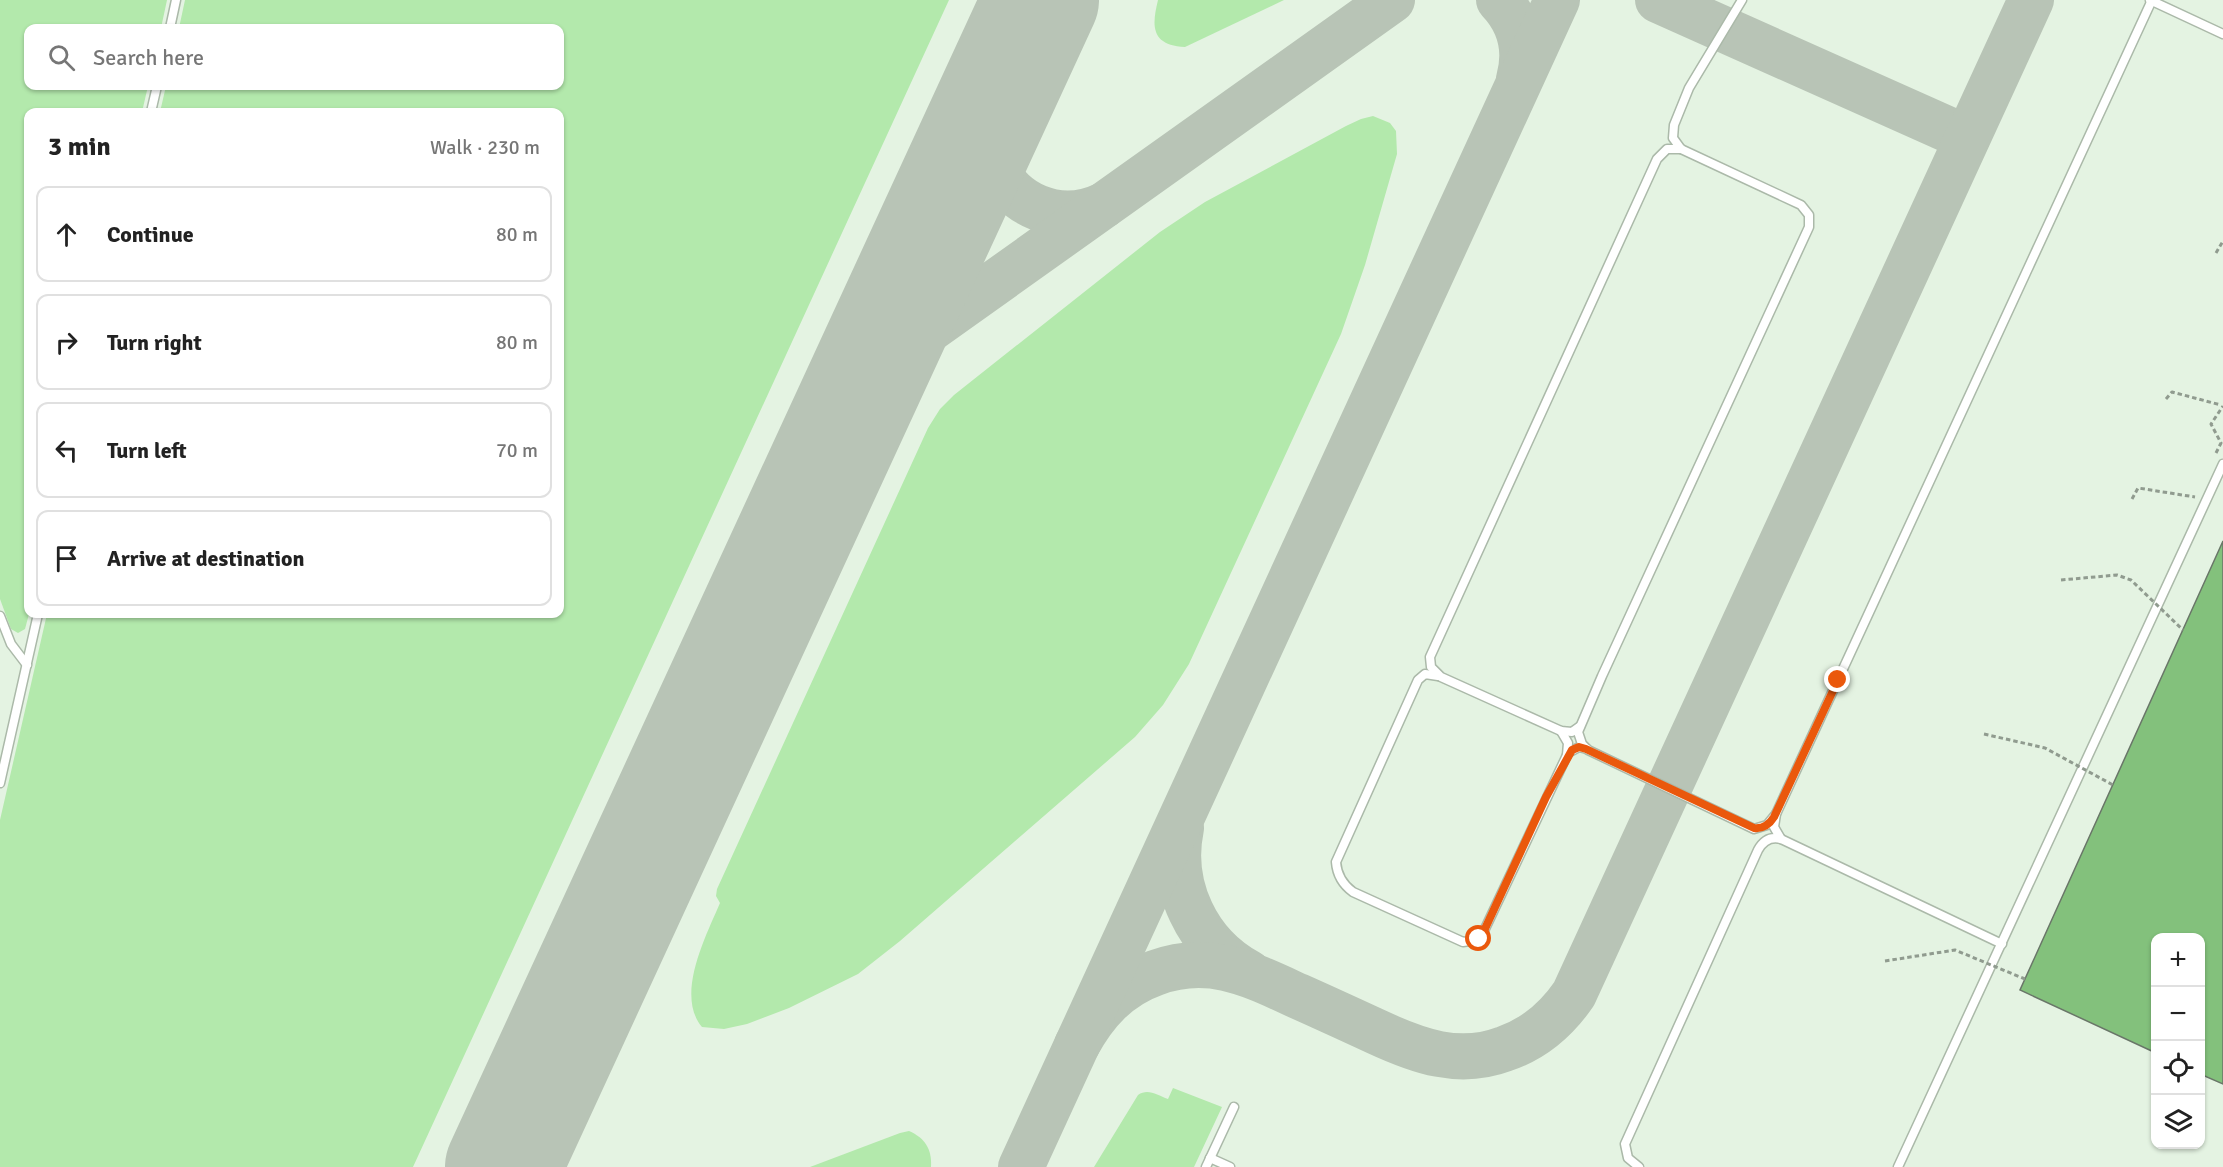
<!DOCTYPE html>
<html lang="en">
<head>
<meta charset="utf-8">
<style>
  body { margin:0; font-family:Signika,sans-serif; background:#f6f6f6; color:#222 }
  .controls { position:absolute; right:18px; bottom:18px; display:grid; overflow:hidden; border-radius:12px; box-shadow:0 2px 4px #0004 }
  .controls button { width:54px; height:54px; display:grid; place-items:center; padding:0; border:0; border-bottom:2px solid #e0e0e0; background:#fff; color:#222; font:30px sans-serif }
  .stop { position:absolute; width:18px; height:18px; margin:-14px; border:4px solid #ea580c; border-radius:50%; background:#fff }
  .stop.end { background:#ea580c; border-color:#fff; box-shadow:0 2px 6px #0008 }
  .list { margin:0; padding:0; list-style:none }
  h2 { display:flex; justify-content:space-between; align-items:center; height:78px; margin:0; padding:0 24px; font-size:26px }
  h2 small { font-size:20px; font-weight:400; color:#767676 }
  .list li { display:grid; grid-template-columns:39px 1fr auto; gap:18px; align-items:center; box-sizing:border-box; height:96px; margin:0 12px 12px; padding:0 12px; border:2px solid #e0e0e0; border-radius:12px }
  .list b { display:block; font-size:22px; white-space:nowrap }
  .list em { font-size:20px; font-style:normal; color:#767676 }
  .icon { flex:none; width:33px; height:33px; fill:none; stroke:currentColor; stroke-width:2; stroke-linecap:round; stroke-linejoin:round }
  .map { position:relative; flex:none; width:2223px; height:1167px; overflow:hidden }
  .search { position:absolute; background:#fff; box-shadow:0 2px 4px #0004; left:24px; top:24px; width:540px; height:66px; display:flex; align-items:center; gap:15px; box-sizing:border-box; padding:0 21px; border-radius:12px; color:#767676; font-size:22px }
  .panel { position:absolute; background:#fff; box-shadow:0 2px 4px #0004; left:24px; top:108px; width:540px; height:510px; border-radius:12px }
  .map>svg:first-child { display:block }
</style>
</head>
<body>
<div class="map">
<svg width="2223" height="1167" viewBox="0 0 2223 1167">
  <rect width="100%" height="100%" fill="#e4f3e2"/>
  <!-- green -->
  <g fill="#b3e9ac">
    <path d="M 0,0 L 167,0 L 161,28 L 28,28 L 28,86 L 148,86 L 142,112 L 28,112 L 29,614 L 25,629 L 18,633 L 11,629 L 0,599 Z"/>
    <path d="M 185,0 L 949,0 L 413,1167 L 0,1167 L 0,820 L 47,614 L 560,614 L 560,112 L 160,112 L 166,86 L 560,86 L 560,28 L 179,28 Z"/>
    <path d="M 1158,0 L 1284,0 L 1185,47 C 1152,45 1151,28 1158,0 Z"/>
    <path d="M 1373,116 L 1390,123 L 1396,131 L 1397,154 L 1365,265 L 1341,334 L 1189,664 L 1163,705 L 1135,737 L 900,941 L 858,974 L 789,1008 L 747,1024 L 724,1029 L 702,1027 C 675,995 706,936 720,903 L 716,896 L 717,889 L 928,428 L 940,409 L 954,395 L 1160,232 L 1205,202 L 1346,126 L 1361,119 Z"/>
    <path d="M 1173,1088 L 1222,1107 L 1194,1167 L 1094,1167 L 1138,1095 C 1148,1088 1157,1095 1168,1099 Z"/>
    <path d="M 909,1131 C 925,1138 932,1149 931,1167 L 810,1167 L 900,1133 Z"/>
  </g>
  <g fill="none" stroke-linecap="round" stroke-linejoin="round">
    <!-- taxiway -->
    <g stroke="#b8c4b6" stroke-width="46">
      <path d="M 1499,0 C 1520,22 1527,50 1519,79"/>
      <path d="M 1658,0 L 1967,138"/>
      <path d="M 991,110 C 989,116 986,122 985,128 C 984,138 989,151 992,160 C 1010,206 1059,226 1104,205"/>
      <path d="M 860,393 L 881,364 L 1392,0"/>
      <path d="M 1181,828 C 1169,886 1197,945 1249,973"/>
      <path d="M 1077,1045 C 1095,1012 1118,986 1155,973 C 1209,953 1250,974 1298,996 C 1325,1008 1351,1020 1377,1032 C 1418,1051 1459,1066 1504,1049 C 1534,1039 1556,1020 1574,994 L 2031,0"/>
      <path d="M 1021,1167 L 1557,0"/>
    </g>
    <!-- runway -->
    <path stroke="#b8c4b6" stroke-width="116" d="M 503,1167 L 1041,0"/>
  </g>
  <!-- building -->
  <path fill="#83c17c" stroke="#697668" stroke-width="1.5" d="M 2223,541 L 2223,1084 L 2200,1074 L 2200,938 L 2156,938 L 2156,1053 L 2020,990 Z"/>
  <g fill="none" stroke-linecap="round" stroke-linejoin="round">
    <!-- lane casing -->
    <g stroke="#abb9a9" stroke-width="11">
      <g id="lane">
        <path d="M 1742,0 L 1689,88 L 1674,125 L 1673,138 L 1681,149 L 1801,205 L 1809,215 L 1809,227 L 1602,676 L 1578,732 L 1582,744 L 1588,750 L 1754,829 L 1767,825 L 1776,814"/>
        <path d="M 2150,0 L 2223,34"/>
        <path d="M 170,28 L 176,0"/>
        <path d="M 151,112 L 157,86"/>
        <path d="M 0,616 L 11,644 L 27,665"/>
        <path d="M 1438,676 L 1425,674 L 1418,680 L 1336,862 C 1337,875 1342,884 1353,892 L 1463,942 L 1476,940 L 1483,933 L 1568,753 L 1579,747 L 1587,749"/>
        <path d="M 1579,727 L 1572,732 L 1561,731 L 1441,677 L 1431,667 L 1430,657 L 1657,159 L 1667,149 L 1681,149"/>
        <path d="M 1561,731 L 1568,743 L 1567,755"/>
        <path d="M 0,783 L 38,614"/>
        <path d="M 1781,839 L 1774,827 L 1776,814 L 2152,0"/>
        <path d="M 1210,1158 L 1230,1167"/>
        <path d="M 1206,1167 L 1234,1107"/>
        <path d="M 1639,1167 L 1628,1158 L 1625,1144 L 1758,850 C 1763,841 1770,836 1781,839 L 2002,944"/>
        <path d="M 1898,1167 L 2223,464"/>
      </g>
    </g>
    <!-- path -->
    <g stroke="#909b8f" stroke-width="3" stroke-dasharray="4.5 3" stroke-linecap="butt">
      <path d="M 2216,253 L 2223,241"/>
      <path d="M 2166,399 L 2172,392 L 2221,405"/>
      <path d="M 2216,453 L 2221,443 L 2211,424 L 2223,406"/>
      <path d="M 2132,499 L 2138,488 L 2195,497"/>
    </g>
    <!-- lane -->
    <use href="#lane" stroke="#fff" stroke-width="8"/>
    <!-- path-bridge -->
    <g stroke="#909b8f" stroke-width="3" stroke-dasharray="4.5 3" stroke-linecap="butt">
      <path d="M 2061,580 L 2117,575 L 2131,580 L 2183,630"/>
      <path d="M 1984,734 L 2045,748 L 2113,785"/>
      <path d="M 1885,961 L 1955,950 L 2025,979"/>
    </g>
  </g>
  <g fill="none" stroke-linecap="round" stroke-linejoin="round">
    <!-- route -->
    <path stroke="#ea580c" stroke-width="8" d="M 1479,939 L 1483,933 L 1546,797 L 1572,750 L 1579,747 L 1586,749 L 1754,828 C 1763,829 1769,825 1774,817 L 1838,680"/>
  </g>
</svg>
<div class="controls">
<button>+</button>
<button>−</button>
<button><svg class="icon" aria-label="locate" viewBox="0 0 24 24"><circle cx="12" cy="12" r="6"/><path d="M12 2v4M12 18v4M2 12h4M18 12h4"/></svg></button>
<button><svg class="icon" aria-label="layers" viewBox="0 0 24 24"><path d="M12 4l9 5-9 5-9-5zM3 14l9 5 9-5"/></svg></button>
</div>
<div class="stop" style="left:1479px;top:939px"></div>
<div class="stop end" style="left:1838px;top:680px"></div>
<div class="search"><svg class="icon" aria-label="search" viewBox="0 0 24 24"><circle cx="10" cy="10" r="6"/><path d="M15 15l6 6"/></svg>Search here</div>
<section class="panel">
<h2>3 min<small>Walk · 230 m</small></h2>
<ul class="list">
<li><svg class="icon" aria-label="ahead" viewBox="0 0 24 24"><path d="M12 20V5M6 11l6-6 6 6"/></svg><div><b>Continue</b></div><em>80 m</em></li>
<li><svg class="icon" aria-label="right" viewBox="0 0 24 24"><path d="M7 20v-9h11M14 6l5 5-5 5"/></svg><div><b>Turn right</b></div><em>80 m</em></li>
<li><svg class="icon" aria-label="left" viewBox="0 0 24 24"><path d="M17 20v-9H6M10 6l-5 5 5 5"/></svg><div><b>Turn left</b></div><em>70 m</em></li>
<li><svg class="icon" aria-label="arrive" viewBox="0 0 24 24"><path d="M6 21V4h12l-3 4 3 4H6"/></svg><div><b>Arrive at destination</b></div></li>
</ul>
</section>
</div>
</body>
</html>
